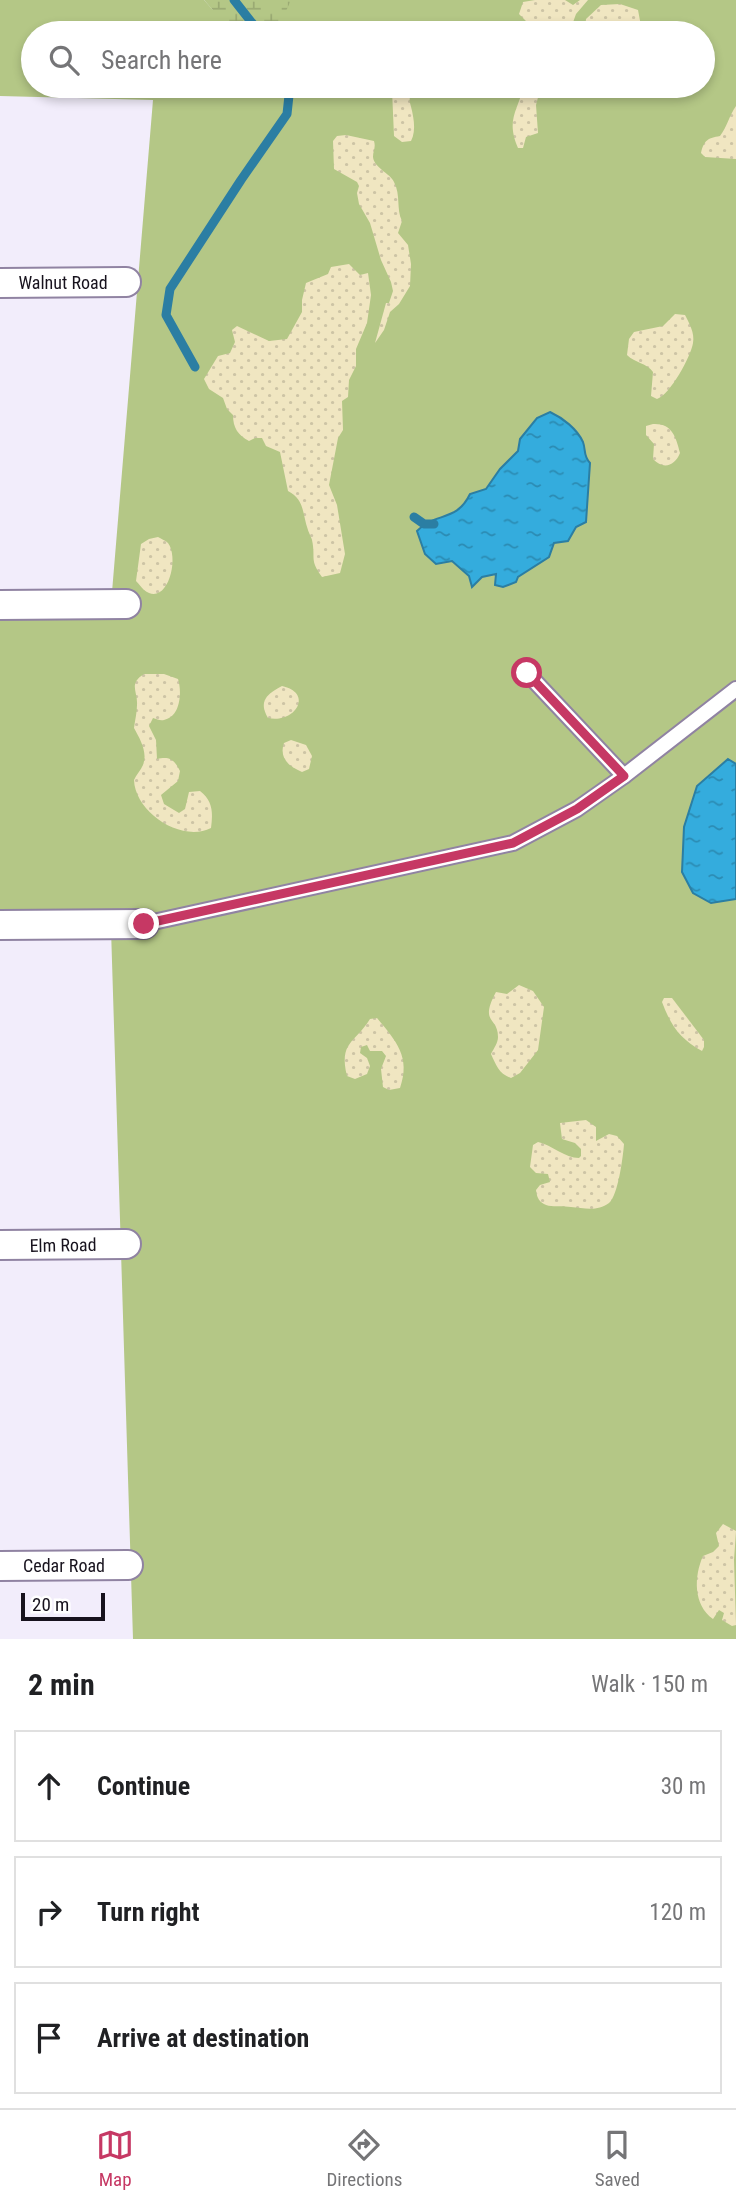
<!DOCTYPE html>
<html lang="en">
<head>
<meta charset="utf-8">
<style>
  body { margin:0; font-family:"Roboto Condensed",sans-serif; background:#f2f2f2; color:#202124 }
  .scale { position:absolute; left:21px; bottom:18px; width:84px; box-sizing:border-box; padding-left:7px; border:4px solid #17121d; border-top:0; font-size:19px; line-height:24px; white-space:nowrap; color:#17121d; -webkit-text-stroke:5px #fff; paint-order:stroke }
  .stop { position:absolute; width:21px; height:21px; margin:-16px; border:5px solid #c63864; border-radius:50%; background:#fff }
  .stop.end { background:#c63864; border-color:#fff; box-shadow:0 2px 7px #0008 }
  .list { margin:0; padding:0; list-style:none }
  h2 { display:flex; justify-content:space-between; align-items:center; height:91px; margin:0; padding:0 28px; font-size:30px }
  h2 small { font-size:23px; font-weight:400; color:#757577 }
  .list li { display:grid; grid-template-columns:46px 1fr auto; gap:21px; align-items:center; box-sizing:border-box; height:112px; margin:0 14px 14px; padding:0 14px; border:2px solid #e0e0e0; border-radius:0px }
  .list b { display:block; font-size:26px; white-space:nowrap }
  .list em { font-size:23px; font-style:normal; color:#757577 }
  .icon { flex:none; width:38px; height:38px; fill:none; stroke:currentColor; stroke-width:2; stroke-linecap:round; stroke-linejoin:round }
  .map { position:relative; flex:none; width:736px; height:1639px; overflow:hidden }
  .search { position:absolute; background:#fff; box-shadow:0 4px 10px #0003; left:21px; right:21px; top:21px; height:77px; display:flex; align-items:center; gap:18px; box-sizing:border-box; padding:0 24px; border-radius:38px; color:#757577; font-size:26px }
  .sheet { height:469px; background:#fff }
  nav { display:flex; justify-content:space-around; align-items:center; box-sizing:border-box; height:98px; border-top:2px solid #e0e0e0; background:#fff; font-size:19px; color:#757577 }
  nav a { display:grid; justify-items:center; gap:4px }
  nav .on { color:#c63864 }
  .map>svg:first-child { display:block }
</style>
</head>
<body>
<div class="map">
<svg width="736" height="1639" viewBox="0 0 736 1639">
  <defs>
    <pattern id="wetland-marsh" width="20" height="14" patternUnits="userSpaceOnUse" patternTransform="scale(1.75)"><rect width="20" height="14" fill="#b4c786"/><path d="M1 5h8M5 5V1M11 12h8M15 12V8" fill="none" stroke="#9aaa73"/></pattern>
    <pattern id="sand-dots" width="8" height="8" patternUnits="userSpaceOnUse" patternTransform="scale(1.75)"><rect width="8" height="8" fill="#f0e6c1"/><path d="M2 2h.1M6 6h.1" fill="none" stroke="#cdc4a5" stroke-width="1.8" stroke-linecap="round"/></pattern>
    <pattern id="water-ripples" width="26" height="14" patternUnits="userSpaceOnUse" patternTransform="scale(1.75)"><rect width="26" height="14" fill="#34acdd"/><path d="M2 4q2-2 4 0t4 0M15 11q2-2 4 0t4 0" fill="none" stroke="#2b8bb3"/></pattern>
  </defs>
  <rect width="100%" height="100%" fill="#f2edfb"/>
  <!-- green -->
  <path fill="#b4c786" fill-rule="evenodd" d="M 0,0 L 204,0 L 213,10 L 227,0 L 736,0 L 736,1639 L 133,1639 L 111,929 L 0,930 L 0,604 L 111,604 L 153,100 L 0,96 ZM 33,33 L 703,33 L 703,86 L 33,86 Z"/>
  <!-- wetland -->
  <path fill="url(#wetland-marsh)" d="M 204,0 L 291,0 L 276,33 L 233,33 Z"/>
  <!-- sand -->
  <g fill="url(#sand-dots)">
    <path d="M 535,0 L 565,0 L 573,5 L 580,0 L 588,0 L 576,14 L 571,28 L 564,33 L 534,33 L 534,29 L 519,14 L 523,2 Z"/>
    <path d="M 620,4 L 638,10 L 641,26 L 636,33 L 585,31 L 586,19 L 601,5 Z"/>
    <path d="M 389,86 L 411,86 C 411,91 409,98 410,103 C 413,114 417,130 411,141 L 402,142 L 394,136 L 392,90 Z"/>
    <path d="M 524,86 L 541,86 L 536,105 L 538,133 L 526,137 L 523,148 L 518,148 C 506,120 517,112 524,86 Z"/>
    <path d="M 736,106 L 736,159 L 705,157 L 701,153 C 704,140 708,138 720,136 C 727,127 729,116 736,106 Z"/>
    <path d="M 346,135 L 374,141 C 376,148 373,151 373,157 C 374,168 390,173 394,182 C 401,195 396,209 402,221 L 398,233 L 408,245 L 411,264 L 410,286 L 399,304 L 390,312 L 384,330 L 375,343 L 386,303 L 389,303 L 393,291 L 391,282 L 381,260 L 370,223 L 359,204 L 357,193 L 359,186 L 357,182 L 334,169 L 333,141 L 337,136 Z"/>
    <path d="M 349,264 L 360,275 L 368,273 L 371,295 L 367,323 L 356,349 L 356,366 L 349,380 L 348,397 L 342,401 L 343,430 L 338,438 L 329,485 L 337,505 L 345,554 L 340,573 L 322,577 C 309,559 316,559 312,540 C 312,539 308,531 308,530 C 302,513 305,500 288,491 L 280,452 L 266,446 L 262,438 L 255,438 L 249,441 C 238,435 233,428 233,415 L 227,409 L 223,398 L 209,389 L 204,379 L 218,356 L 230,353 L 235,342 L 232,330 L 237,326 L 269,341 L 287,339 L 302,312 L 302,300 L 306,283 L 328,274 L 331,267 Z"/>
    <path d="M 675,314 L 685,315 C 689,323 695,333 693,343 C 691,356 670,395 657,399 L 651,396 L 653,372 C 647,363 635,363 627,355 L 629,339 L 634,332 L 663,326 Z"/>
    <path d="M 653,424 C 672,423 676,437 680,453 C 675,466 663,470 653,459 L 654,444 L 646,435 L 646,426 Z"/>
    <path d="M 158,537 C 161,539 165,540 168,543 C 180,559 167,608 144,590 C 141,587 139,584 136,581 L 141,544 L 149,539 Z"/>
    <path d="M 144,674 L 164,674 L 178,679 C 182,691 181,717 164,720 C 160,721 157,719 153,718 L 149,726 L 156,740 L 157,759 C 169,756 174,759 180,771 L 178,781 L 161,795 L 164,804 L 179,813 L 185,809 L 189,792 L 200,791 C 213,801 213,813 211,828 C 181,843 135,812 134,780 C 136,775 141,770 143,765 C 148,752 140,739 134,728 C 135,720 137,712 137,705 C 138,691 128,684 144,674 Z"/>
    <path d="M 282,686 C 314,693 295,724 268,718 C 258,701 267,694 282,686 Z"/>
    <path d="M 291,740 L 306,745 L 312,756 L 309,769 L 302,772 C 288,766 279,758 284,743 Z"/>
    <path d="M 519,985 L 533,991 L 544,1007 L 538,1050 L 520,1073 L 511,1078 C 499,1074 496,1065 491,1054 C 494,1048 498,1043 498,1037 C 498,1016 479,1024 496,992 L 507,994 Z"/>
    <path d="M 664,998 L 672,998 L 704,1040 L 704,1047 L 702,1051 C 680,1039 671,1026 662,1002 Z"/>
    <path d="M 377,1018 C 396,1041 411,1057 400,1088 L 389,1090 L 383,1087 L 381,1069 L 386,1056 L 382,1051 L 370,1051 L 367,1045 L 361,1047 L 360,1053 L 367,1058 L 370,1066 L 367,1074 L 355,1079 L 347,1076 C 339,1042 354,1044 370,1019 Z"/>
    <path d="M 586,1120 L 596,1127 L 596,1141 L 609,1134 L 617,1136 L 624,1144 C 623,1157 618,1195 609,1203 C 597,1212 584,1208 571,1207 C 556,1205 538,1211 536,1190 L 540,1185 L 550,1182 L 548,1174 L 536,1173 L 530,1167 L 533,1145 L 538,1142 C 552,1145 565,1158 579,1158 L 581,1156 L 581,1149 L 575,1143 L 562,1139 L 560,1123 Z"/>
    <path d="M 723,1524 L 736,1531 L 734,1560 L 736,1625 L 732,1626 L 722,1620 L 724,1613 L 719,1610 L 713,1619 C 693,1605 694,1576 703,1556 L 713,1552 L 719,1546 L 716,1533 Z"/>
  </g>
  <!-- water -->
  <g fill="url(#water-ripples)" stroke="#2b7ea3" stroke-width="2">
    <path d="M 550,412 C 563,418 577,429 583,442 C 586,450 583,456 590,463 L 586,522 L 576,527 L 568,541 L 554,543 L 549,557 L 518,577 L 516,582 L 503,587 L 495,585 L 496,574 L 482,577 L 472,587 L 469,576 L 452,561 L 436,564 L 425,554 L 417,531 C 435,512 457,522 470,494 L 486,489 L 500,469 L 518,451 L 520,439 L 537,418 Z"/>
    <path d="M 728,759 L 736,764 L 736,899 L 711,903 L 693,893 L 682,872 L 684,827 L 697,786 Z"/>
  </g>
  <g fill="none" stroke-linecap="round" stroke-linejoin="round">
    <!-- stream -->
    <g stroke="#2b7ea3" stroke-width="9">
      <path d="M 234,0 L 260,33"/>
      <path d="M 195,367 L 166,315 L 170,289 L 241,180 L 287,114 L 290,86"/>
      <path d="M 414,517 L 424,524 L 434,524"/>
    </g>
    <!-- lane casing -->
    <g stroke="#9083a2" stroke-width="18">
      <g id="lane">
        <path d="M 527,673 L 624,776"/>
        <path d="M 144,924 L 513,843 L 577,809 L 624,776 L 736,689"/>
      </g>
    </g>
    <!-- street casing -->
    <g stroke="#9083a2" stroke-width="32">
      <g id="street">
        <path d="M 0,283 L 126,282"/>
        <path d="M 0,605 L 126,604"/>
        <path d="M 0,925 L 144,924"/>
        <path d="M 0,1245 L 126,1244"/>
        <path d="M 0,1566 L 128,1565"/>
      </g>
    </g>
    <!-- lane -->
    <use href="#lane" stroke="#fff" stroke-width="14"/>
    <!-- street -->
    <use href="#street" stroke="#fff" stroke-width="28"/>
  </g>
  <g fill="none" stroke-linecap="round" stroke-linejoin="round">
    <!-- route -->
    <path stroke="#c63864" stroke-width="9" d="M 144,924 L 513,843 L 577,809 L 624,776 L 527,673"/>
  </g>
  <g text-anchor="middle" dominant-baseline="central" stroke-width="6" stroke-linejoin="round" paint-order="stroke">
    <!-- street labels -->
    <g font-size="18" fill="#17121d" stroke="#fff">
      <text x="63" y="282">Walnut Road</text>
      <text transform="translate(63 1245) rotate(-1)">Elm Road</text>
      <text x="64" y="1565">Cedar Road</text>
    </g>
  </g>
</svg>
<div class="scale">20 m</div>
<div class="stop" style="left:527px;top:673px"></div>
<div class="stop end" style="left:144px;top:924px"></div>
<div class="search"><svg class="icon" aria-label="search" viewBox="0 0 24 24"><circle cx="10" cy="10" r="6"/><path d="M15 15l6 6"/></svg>Search here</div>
</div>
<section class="sheet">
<h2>2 min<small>Walk · 150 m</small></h2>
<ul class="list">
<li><svg class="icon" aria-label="ahead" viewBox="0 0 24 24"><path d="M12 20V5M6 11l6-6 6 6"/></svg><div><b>Continue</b></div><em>30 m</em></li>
<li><svg class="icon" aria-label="right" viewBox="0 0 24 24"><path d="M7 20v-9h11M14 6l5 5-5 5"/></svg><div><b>Turn right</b></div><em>120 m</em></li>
<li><svg class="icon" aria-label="arrive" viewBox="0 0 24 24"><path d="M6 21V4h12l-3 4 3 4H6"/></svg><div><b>Arrive at destination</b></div></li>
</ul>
</section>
<nav>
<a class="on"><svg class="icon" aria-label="map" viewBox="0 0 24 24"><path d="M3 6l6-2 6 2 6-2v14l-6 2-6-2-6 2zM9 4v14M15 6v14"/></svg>Map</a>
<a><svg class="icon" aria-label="directions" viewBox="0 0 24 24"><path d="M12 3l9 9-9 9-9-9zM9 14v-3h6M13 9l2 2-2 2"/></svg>Directions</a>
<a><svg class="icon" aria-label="saved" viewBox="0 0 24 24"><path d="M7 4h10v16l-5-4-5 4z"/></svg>Saved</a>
</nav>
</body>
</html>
